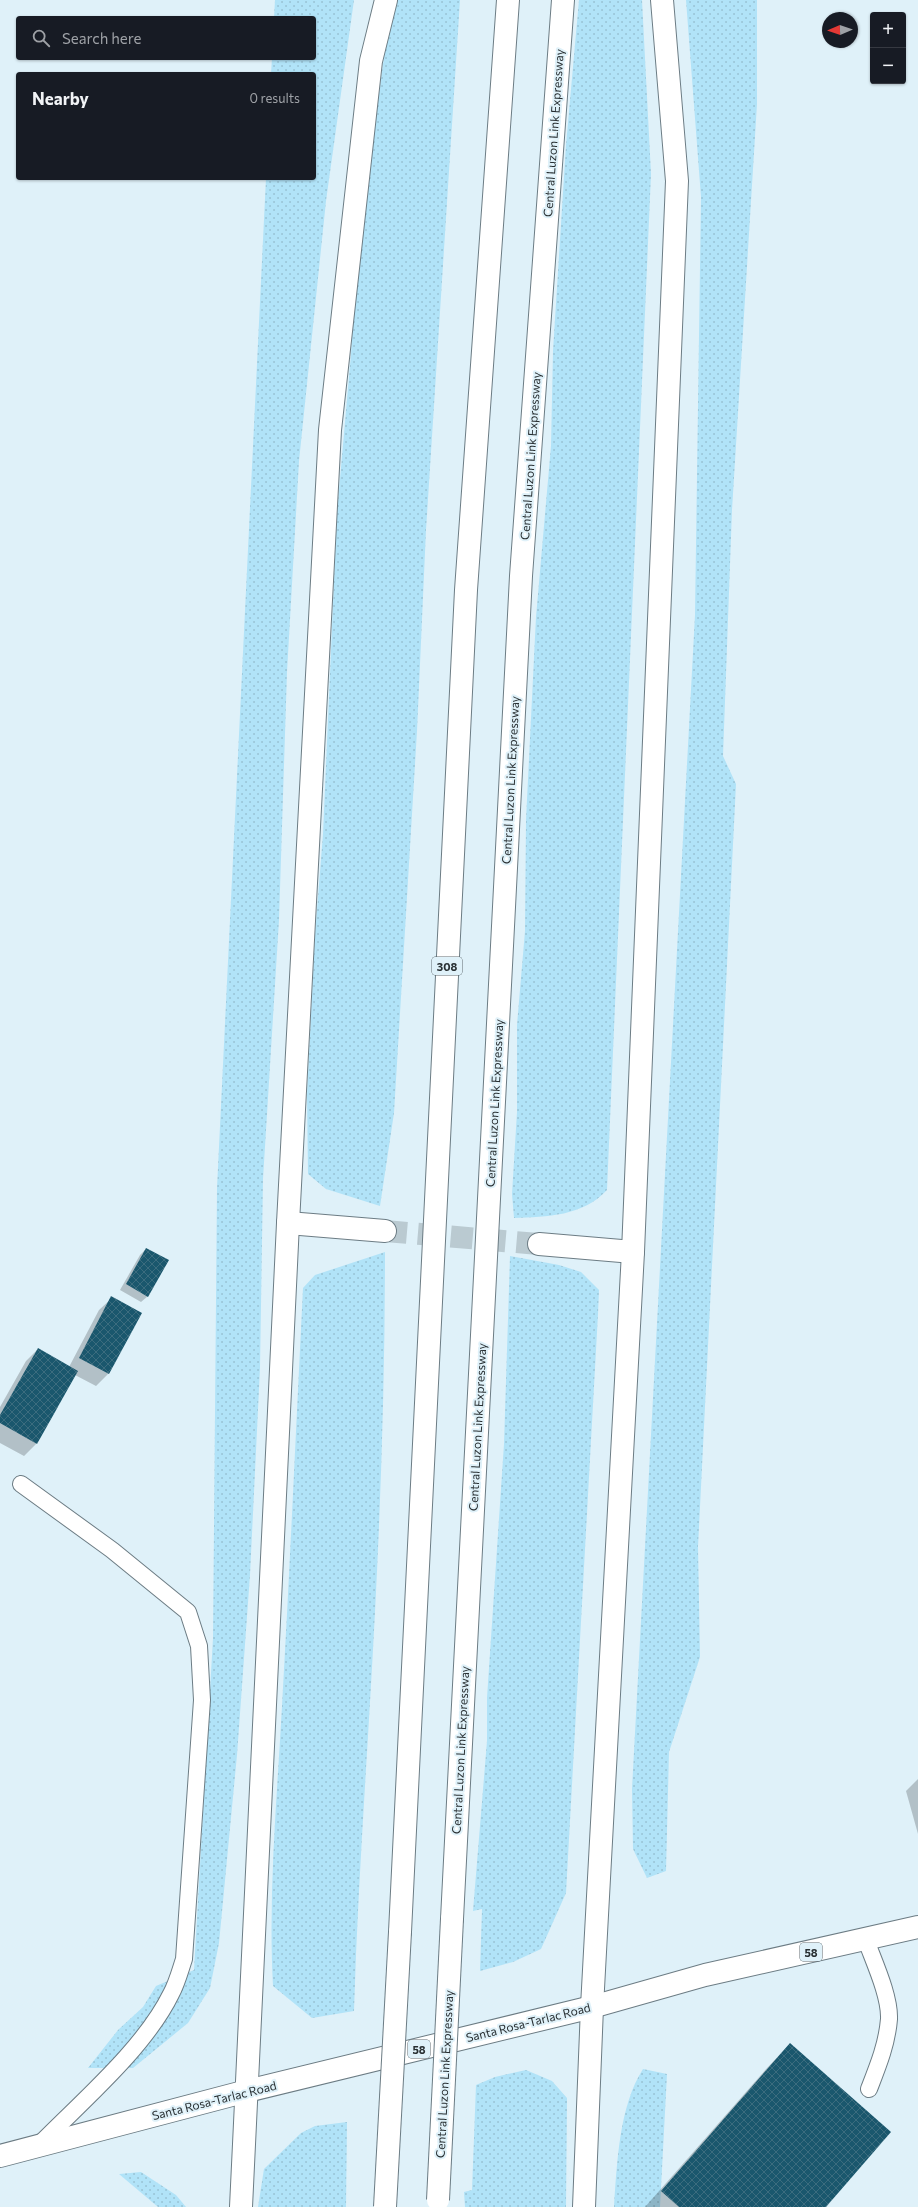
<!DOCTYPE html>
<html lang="en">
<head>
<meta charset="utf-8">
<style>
  body { margin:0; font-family:Commissioner,sans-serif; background:#20242c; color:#f1f3f6 }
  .controls { position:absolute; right:12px; top:12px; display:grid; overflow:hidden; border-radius:4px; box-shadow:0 1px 3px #0004 }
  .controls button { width:36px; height:36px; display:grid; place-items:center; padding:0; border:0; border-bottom:1px solid #363941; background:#171b24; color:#f1f3f6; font:20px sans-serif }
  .compass { position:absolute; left:822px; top:12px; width:36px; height:36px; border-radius:50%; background:#171b24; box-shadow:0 1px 3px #0004; rotate:268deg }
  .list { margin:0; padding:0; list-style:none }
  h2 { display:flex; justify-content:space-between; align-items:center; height:52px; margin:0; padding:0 16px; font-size:17px }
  h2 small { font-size:13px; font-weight:400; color:#9ea1a6 }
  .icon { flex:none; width:22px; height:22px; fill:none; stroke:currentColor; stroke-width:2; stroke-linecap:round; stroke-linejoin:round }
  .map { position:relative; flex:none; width:918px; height:2207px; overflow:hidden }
  .search { position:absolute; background:#171b24; box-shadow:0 1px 3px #0004; left:16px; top:16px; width:300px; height:44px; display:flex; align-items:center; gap:10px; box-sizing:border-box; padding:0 14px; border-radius:4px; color:#9ea1a6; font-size:15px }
  .panel { position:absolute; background:#171b24; box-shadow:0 1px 3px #0004; left:16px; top:72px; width:300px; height:108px; border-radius:4px }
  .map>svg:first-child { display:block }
</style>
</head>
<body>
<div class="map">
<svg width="918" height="2207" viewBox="0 0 918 2207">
  <defs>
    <pattern id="grass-dots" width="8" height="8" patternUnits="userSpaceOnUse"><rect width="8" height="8" fill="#b1e3f8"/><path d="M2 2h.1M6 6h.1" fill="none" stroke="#98c3d5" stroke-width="1.8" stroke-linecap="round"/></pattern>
    <pattern id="building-cross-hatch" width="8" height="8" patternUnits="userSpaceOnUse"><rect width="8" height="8" fill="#1a576d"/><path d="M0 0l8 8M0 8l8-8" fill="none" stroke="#3b6c7e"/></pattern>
  </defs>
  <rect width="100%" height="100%" fill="#dff1f9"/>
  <!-- grass -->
  <g fill="url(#grass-dots)">
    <path d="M 275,0 L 354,0 L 326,201 L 299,461 L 287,672 L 279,920 L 263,1179 L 260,1368 L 250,1575 L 237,1755 L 219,1943 L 210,1988 L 188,2023 L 133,2068 L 88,2068 L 118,2030 L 143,2007 L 156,1986 L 194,1970 L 213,1638 L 217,1188 L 266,178 L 314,178 L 314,74 L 271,74 L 272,58 L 314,58 L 314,18 L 274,18 Z"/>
    <path d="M 392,0 L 460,0 L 426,530 L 417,731 L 394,1113 L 380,1206 L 326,1189 L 308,1174 L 307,1095 L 315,935 L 323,834 L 337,513 L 351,354 L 358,244 Z"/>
    <path d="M 579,0 L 642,0 L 651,174 L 607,1190 C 583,1216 547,1217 514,1218 L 512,1194 L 517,1112 L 517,1025 L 525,931 L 526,820 L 536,617 L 551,446 L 553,351 L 566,145 Z"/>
    <path d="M 686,0 L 757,0 L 757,104 L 732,510 L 723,756 L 736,784 L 698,1547 L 700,1657 L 669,1752 L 666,1871 L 647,1878 L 633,1849 L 632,1789 L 695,615 L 701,197 Z"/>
    <path d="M 385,1252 C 385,1402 379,1552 370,1702 C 364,1805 357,1908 354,2011 L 312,2018 L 273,1986 C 268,1893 277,1799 282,1706 C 290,1566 296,1427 303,1288 L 315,1275 Z"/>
    <path d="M 510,1256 L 559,1265 L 581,1272 L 599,1290 L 598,1314 L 566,1893 L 541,1949 L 513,1962 L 480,1971 L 482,1909 L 473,1911 L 487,1741 L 487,1698 L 504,1444 Z"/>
    <path d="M 643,2069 L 667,2074 L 660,2207 L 614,2207 C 617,2164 619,2106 643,2069 Z"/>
    <path d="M 526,2070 L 552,2081 L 567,2098 L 566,2207 L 465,2207 L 464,2192 L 472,2190 L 476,2085 L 495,2077 Z"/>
    <path d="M 347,2122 L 346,2207 L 258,2207 L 264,2169 L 301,2133 L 315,2126 Z"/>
    <path d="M 141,2172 L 176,2195 L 186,2207 L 158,2207 L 119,2174 Z"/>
  </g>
  <!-- shadow -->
  <g fill="#0003">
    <path d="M 146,1249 L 148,1296 L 141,1302 L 120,1290 L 140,1255 Z"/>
    <path d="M 112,1298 L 140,1313 L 108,1374 L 96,1386 L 75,1375 L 36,1444 L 24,1456 L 0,1443 L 0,1407 L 26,1361 L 38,1349 L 69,1367 L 99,1310 Z"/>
    <path d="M 918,1779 L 918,1834 L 906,1791 Z"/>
    <path d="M 790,2044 L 824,2207 L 645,2207 L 767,2068 Z"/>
  </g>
  <!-- building -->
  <g fill="url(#building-cross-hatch)">
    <path d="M 146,1248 L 169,1260 L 148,1297 L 126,1284 Z"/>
    <path d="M 111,1296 L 142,1313 L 109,1374 L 79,1358 Z"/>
    <path d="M 38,1348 L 78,1371 L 37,1444 L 0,1423 L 0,1415 Z"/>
    <path d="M 790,2043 L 891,2132 L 826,2207 L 679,2207 L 661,2191 Z"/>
  </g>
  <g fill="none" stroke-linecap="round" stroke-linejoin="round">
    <!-- highway-tunnel -->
    <path stroke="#bacad1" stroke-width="22" stroke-dasharray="22 11" stroke-linecap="butt" d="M 385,1231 L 539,1244"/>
    <!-- lane casing -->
    <g stroke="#6c7c84" stroke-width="18">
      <g id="lane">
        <path d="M 21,1484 L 112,1550 L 188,1612 L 199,1646 L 202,1700 L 184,1959 C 180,1971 177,1983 171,1994 C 144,2049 81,2102 38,2146"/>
        <path d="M 866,1940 C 874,1962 890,1996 889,2019 C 887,2044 878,2066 869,2089"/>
      </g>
    </g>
    <!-- highway casing -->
    <g stroke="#6c7c84" stroke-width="24">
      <g id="highway">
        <path d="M 288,1223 L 385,1231"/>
        <path d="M 539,1244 L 633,1252"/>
        <path d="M 452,1919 L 521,576 L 563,0"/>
        <path d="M 400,1932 L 466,590 L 508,0"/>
        <path d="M 0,2156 L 247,2091 L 592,2007 L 705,1975 L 918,1927"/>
        <path d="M 241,2207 L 288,1223 L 330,430 L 371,61 L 386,0"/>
        <path d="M 584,2207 L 592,2007 L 633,1252 L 677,181 L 662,0"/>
      </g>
    </g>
    <!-- lane -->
    <use href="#lane" stroke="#fff" stroke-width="16"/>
    <!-- highway -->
    <use href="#highway" stroke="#fff" stroke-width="22"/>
    <!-- highway-bridge casing -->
    <g stroke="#6c7c84" stroke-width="24" stroke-linecap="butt">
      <g id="highway-bridge">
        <path d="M 438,2200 L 452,1919"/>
        <path d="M 385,2207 L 400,1932"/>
      </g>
    </g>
    <!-- highway-bridge -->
    <use href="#highway-bridge" stroke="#fff" stroke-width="22"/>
  </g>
  <g text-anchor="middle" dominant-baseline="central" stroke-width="4" stroke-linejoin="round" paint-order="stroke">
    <!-- shield labels -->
    <g fill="#dff1f9" stroke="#5f696e" stroke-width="1">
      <rect x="432" y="957" width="30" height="18" rx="3"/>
      <rect x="800" y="1943" width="22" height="18" rx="3"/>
      <rect x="408" y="2040" width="22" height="18" rx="3"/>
    </g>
    <g font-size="11" font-weight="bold" fill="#282f32">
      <text x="447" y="966">308</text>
      <text x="811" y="1952">58</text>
      <text x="419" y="2049">58</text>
    </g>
    <!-- street labels -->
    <g font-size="12" fill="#282f32" stroke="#dff1f9">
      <text transform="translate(553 133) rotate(-86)">Central Luzon Link Expressway</text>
      <text transform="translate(530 456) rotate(-86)">Central Luzon Link Expressway</text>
      <text transform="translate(510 780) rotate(-87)">Central Luzon Link Expressway</text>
      <text transform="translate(494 1103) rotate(-87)">Central Luzon Link Expressway</text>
      <text transform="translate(477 1427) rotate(-87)">Central Luzon Link Expressway</text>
      <text transform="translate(460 1750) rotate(-87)">Central Luzon Link Expressway</text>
      <text transform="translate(528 2022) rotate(-14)">Santa Rosa-Tarlac Road</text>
      <text transform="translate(444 2074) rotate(-87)">Central Luzon Link Expressway</text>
      <text transform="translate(214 2100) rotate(-14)">Santa Rosa-Tarlac Road</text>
    </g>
  </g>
</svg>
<div class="controls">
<button>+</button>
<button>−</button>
</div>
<svg class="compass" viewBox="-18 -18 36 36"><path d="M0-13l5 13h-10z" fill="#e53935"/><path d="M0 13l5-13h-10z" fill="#9ea1a6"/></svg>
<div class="search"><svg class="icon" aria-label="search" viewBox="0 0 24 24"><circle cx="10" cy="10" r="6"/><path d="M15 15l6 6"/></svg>Search here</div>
<section class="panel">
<h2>Nearby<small>0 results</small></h2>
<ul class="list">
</ul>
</section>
</div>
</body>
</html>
